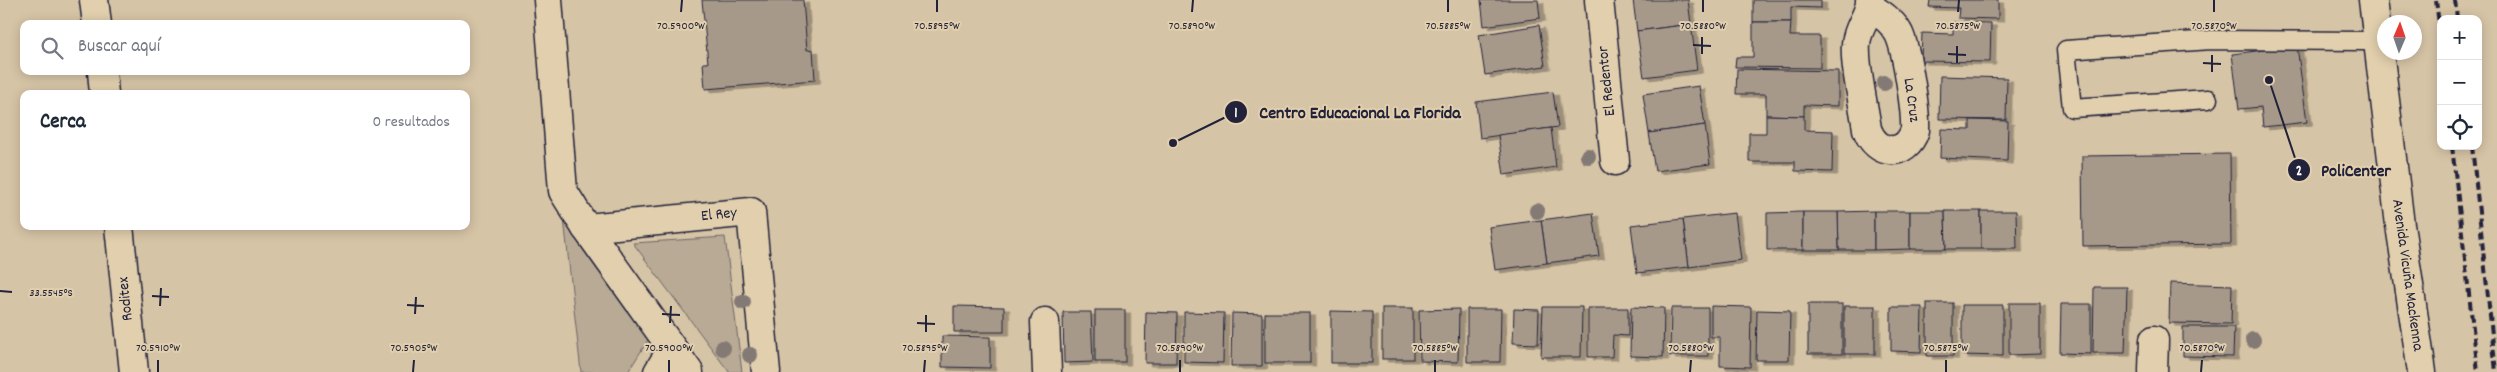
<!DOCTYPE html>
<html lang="es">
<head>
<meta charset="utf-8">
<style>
  body { margin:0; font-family:Dekko,sans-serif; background:#f6f6f7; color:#1f2937 }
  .controls { position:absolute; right:15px; top:15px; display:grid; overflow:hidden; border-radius:10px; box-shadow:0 2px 12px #0003 }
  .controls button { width:45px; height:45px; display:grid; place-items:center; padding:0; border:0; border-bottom:1px solid #e0e1e3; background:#fff; color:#1f2937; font:25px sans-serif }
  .compass { position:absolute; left:2377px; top:15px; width:45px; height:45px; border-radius:50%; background:#fff; box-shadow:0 2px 12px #0003; rotate:2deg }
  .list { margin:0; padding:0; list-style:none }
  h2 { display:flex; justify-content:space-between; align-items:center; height:65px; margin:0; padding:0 20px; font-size:21px }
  h2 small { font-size:16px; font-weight:400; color:#747a83 }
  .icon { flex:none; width:28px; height:28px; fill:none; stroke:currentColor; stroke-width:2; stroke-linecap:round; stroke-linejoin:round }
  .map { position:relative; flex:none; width:2497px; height:372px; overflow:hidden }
  .search { position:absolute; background:#fff; box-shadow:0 2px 12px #0003; left:20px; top:20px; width:450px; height:55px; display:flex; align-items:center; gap:12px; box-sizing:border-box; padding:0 18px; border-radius:10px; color:#747a83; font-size:19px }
  .panel { position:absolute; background:#fff; box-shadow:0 2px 12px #0003; left:20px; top:90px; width:450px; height:140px; border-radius:10px }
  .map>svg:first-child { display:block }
</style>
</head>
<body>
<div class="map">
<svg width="2497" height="372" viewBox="0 0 2497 372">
  <defs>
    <filter id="shadow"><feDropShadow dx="5.5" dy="3" stdDeviation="0" flood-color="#0004"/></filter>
  </defs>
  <rect width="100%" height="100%" fill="#d6c4a6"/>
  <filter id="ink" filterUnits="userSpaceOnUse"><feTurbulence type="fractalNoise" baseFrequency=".02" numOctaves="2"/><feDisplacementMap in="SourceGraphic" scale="10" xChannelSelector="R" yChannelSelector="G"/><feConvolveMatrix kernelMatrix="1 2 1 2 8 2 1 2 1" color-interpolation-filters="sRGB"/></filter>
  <g filter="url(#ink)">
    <!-- green -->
    <g fill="#b8aa94" stroke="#6d6668">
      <path d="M 564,219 L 653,332 L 628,372 L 581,372 Z"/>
      <path d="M 725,237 L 742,372 L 729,372 L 633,243 Z"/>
    </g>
    <!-- building -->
    <g fill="#a7998a" stroke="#22223b" filter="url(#shadow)">
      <path d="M 702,0 L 803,0 L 807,50 L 813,49 L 815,80 L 705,89 L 703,63 L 708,63 Z"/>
      <path d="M 1481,0 L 1538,0 L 1540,18 L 1484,26 Z"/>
      <path d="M 1633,0 L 1688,0 L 1691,24 L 1637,31 Z"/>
      <path d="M 1753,0 L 1821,0 L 1821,8 L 1791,7 L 1791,22 L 1753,22 Z"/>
      <path d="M 1930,0 L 1998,0 L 1998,19 L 1958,18 L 1959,8 L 1929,7 Z"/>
      <path d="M 1753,22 L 1791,22 L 1790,36 L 1820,36 L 1820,68 L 1735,67 L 1736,57 L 1753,57 Z"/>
      <path d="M 1953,22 L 1991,23 L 1990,62 L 1921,61 L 1922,33 L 1953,34 Z"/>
      <path d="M 1691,24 L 1697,70 L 1644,77 L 1637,31 Z"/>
      <path d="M 1539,25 L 1545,66 L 1485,75 L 1479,35 Z"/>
      <path d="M 2297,46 L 2307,122 L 2263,127 L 2261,107 L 2239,109 L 2232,54 Z"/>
      <path d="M 1737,69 L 1838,71 L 1838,106 L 1804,105 L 1804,116 L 1766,115 L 1766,94 L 1736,94 Z"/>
      <path d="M 1940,76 L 2007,78 L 2006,120 L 1939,119 Z"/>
      <path d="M 1699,86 L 1705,125 L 1649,133 L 1643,94 Z"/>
      <path d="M 1553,92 L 1558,127 L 1480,138 L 1476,102 Z"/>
      <path d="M 1766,115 L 1804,116 L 1804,130 L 1833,131 L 1832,172 L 1795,171 L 1795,162 L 1749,162 L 1749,133 L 1766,133 Z"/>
      <path d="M 1970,120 L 2008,121 L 2007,161 L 1940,158 L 1941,129 L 1970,130 Z"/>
      <path d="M 1705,125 L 1710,164 L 1655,171 L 1649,133 Z"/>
      <path d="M 1551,128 L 1556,167 L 1504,175 L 1498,135 Z"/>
      <path d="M 2230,154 L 2231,244 L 2083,246 L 2082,156 Z"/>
      <path d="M 1874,211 L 1874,250 L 1839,250 L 1838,212 Z"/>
      <path d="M 1874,211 L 1910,211 L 1910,249 L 1874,250 Z"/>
      <path d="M 1910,211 L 1945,211 L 1946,249 L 1910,249 Z"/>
      <path d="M 1945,211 L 1981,211 L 1981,249 L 1946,249 Z"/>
      <path d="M 1981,211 L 2016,211 L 2017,249 L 1981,249 Z"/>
      <path d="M 1803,212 L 1803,250 L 1767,250 L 1767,213 Z"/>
      <path d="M 1803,212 L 1838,212 L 1839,250 L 1803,250 Z"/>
      <path d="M 1593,213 L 1599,256 L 1547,263 L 1541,220 Z"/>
      <path d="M 1735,213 L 1741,260 L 1689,267 L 1683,219 Z"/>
      <path d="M 1683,219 L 1689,267 L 1637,273 L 1631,225 Z"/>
      <path d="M 1541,220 L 1547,263 L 1495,270 L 1489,227 Z"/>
      <path d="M 2170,283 L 2232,285 L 2231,324 L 2169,323 Z"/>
      <path d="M 2094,287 L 2127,287 L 2125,353 L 2093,353 Z"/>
      <rect x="1927" y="303" width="26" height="53"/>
      <path d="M 2009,303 L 2040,303 L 2040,354 L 2009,355 Z"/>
      <rect x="1808" y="304" width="34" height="50"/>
      <path d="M 2061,304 L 2091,304 L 2091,354 L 2060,353 Z"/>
      <path d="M 1962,305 L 2003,305 L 2003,356 L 1962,355 Z"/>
      <path d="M 954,306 L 1004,307 L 1004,332 L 954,332 Z"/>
      <path d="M 1711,306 L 1751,307 L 1750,367 L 1720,366 L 1720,337 L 1711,337 Z"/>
      <rect x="1844" y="306" width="31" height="48"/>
      <path d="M 1543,307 L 1582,307 L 1581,357 L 1541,357 Z"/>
      <path d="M 1631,307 L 1664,308 L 1663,357 L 1630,356 Z"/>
      <path d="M 1891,307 L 1922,307 L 1921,352 L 1891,351 Z"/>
      <rect x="1382" y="308" width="31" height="51"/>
      <path d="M 1588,308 L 1628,308 L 1628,336 L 1613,335 L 1612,357 L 1588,357 Z"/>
      <path d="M 1671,308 L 1708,308 L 1708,356 L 1670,356 Z"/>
      <path d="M 1459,309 L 1458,362 L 1420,361 L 1419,310 Z"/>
      <path d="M 1467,309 L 1501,309 L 1500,362 L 1467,362 Z"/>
      <path d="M 1514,309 L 1539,310 L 1538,344 L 1513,343 Z"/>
      <rect x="1095" y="310" width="30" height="52"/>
      <path d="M 1757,310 L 1790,311 L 1789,360 L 1756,360 Z"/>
      <path d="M 1331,311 L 1372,312 L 1372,363 L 1331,363 Z"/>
      <path d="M 1063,312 L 1091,312 L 1093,362 L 1064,363 Z"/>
      <path d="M 1146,312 L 1177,313 L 1176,363 L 1145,363 Z"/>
      <path d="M 1184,312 L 1224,313 L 1223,363 L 1184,362 Z"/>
      <path d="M 1232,313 L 1262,314 L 1262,366 L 1231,366 Z"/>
      <rect x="1265" y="313" width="45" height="50"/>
      <path d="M 2183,327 L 2234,327 L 2233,357 L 2183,356 Z"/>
      <path d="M 942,336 L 990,337 L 990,368 L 942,367 Z"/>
    </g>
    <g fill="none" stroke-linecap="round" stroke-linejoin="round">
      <!-- service casing -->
      <g stroke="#22223b" stroke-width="21">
        <path id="service" d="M 2208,99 L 2072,108 L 2066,50 L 2211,40 L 2379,41"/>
      </g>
      <!-- minor casing -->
      <g stroke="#22223b" stroke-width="31">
        <g id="minor">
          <path d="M 94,0 L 97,24"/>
          <path d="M 548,0 L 563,191 L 586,228 L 689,372"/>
          <path d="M 1599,0 L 1615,161"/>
          <path d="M 1870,0 C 1871,14 1857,27 1856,44 C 1854,65 1864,106 1867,129 C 1876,156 1906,158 1915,130 C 1916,111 1907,51 1899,34 C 1893,22 1882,14 1871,8"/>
          <path d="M 102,71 L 104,94"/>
          <path d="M 119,226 L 134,372"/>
          <path d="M 586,228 L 751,212 L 766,372"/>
          <path d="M 1045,322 L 1047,372"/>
          <path d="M 658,372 L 672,349"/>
          <path d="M 2153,372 L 2154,340"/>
        </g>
      </g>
      <!-- primary casing -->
      <g stroke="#22223b" stroke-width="31">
        <path id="primary" d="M 2373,0 L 2400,225 L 2422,372"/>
      </g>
      <!-- service -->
      <use href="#service" stroke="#e1cfad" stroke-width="18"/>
      <!-- minor -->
      <use href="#minor" stroke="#e1cfad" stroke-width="28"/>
      <!-- primary -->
      <use href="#primary" stroke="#e1cfad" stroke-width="28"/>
      <!-- rail -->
      <g stroke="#22223b" stroke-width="4" stroke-dasharray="8 4" stroke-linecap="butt">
        <path d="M 2436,0 L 2441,41"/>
        <path d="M 2455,0 L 2457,19"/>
        <path d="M 2452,146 L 2478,372"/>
        <path d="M 2472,146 L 2496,372"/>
      </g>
    </g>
    <!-- trees -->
    <g fill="#847a75">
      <circle cx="1884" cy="83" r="8"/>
      <circle cx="1588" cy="156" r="8"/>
      <circle cx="1537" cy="211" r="8"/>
      <circle cx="743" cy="302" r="8"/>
      <circle cx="2253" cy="340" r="8"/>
      <circle cx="723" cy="348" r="8"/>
      <circle cx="750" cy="355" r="8"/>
    </g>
  </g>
  <!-- ticks -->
  <path fill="none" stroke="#22223b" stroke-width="2" d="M 681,12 L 682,0M 937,12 L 937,0M 1192,12 L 1193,0M 1448,12 L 1448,0M 1703,12 L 1703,0M 1958,12 L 1959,0M 2214,12 L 2214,0M 1693,45 L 1711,46M 1702,54 L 1702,37M 1948,54 L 1966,55M 1957,63 L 1957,46M 2203,63 L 2221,64M 2212,72 L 2212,55M 0,291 L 12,292M 152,296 L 169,297M 407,305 L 424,306M 160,306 L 161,288M 415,314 L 416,297M 662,314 L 680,315M 670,323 L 671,306M 917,323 L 935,324M 926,332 L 926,315M 158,372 L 158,360M 413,372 L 414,360M 669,372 L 669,360M 924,372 L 925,360M 1180,372 L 1180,360M 1435,372 L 1435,360M 1690,372 L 1691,360M 1946,372 L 1946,360M 2201,372 L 2202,360"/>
  <g text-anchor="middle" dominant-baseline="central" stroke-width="4" stroke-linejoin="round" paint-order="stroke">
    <!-- street labels -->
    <g font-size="16" fill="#22223b" stroke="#e1cfad">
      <text transform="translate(1607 81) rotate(-96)">El Redentor</text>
      <text transform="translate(1911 100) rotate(82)">La Cruz</text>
      <text transform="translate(719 215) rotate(-6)">El Rey</text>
      <text transform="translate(2407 275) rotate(82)">Avenida Vicuña Mackenna</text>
      <text transform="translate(126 299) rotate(-96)">Roditex</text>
    </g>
  </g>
  <g font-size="12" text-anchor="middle" fill="#22223b" stroke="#e1cfad" stroke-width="4" stroke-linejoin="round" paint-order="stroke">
    <text x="681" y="29">70.5900°W</text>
    <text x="937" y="29">70.5895°W</text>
    <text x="1192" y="29">70.5890°W</text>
    <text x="1448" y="29">70.5885°W</text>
    <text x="1703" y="29">70.5880°W</text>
    <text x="1958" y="29">70.5875°W</text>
    <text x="2214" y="29">70.5870°W</text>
    <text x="51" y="296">33.5545°S</text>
    <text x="158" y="351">70.5910°W</text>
    <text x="414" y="351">70.5905°W</text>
    <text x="669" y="351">70.5900°W</text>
    <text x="925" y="351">70.5895°W</text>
    <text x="1180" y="351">70.5890°W</text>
    <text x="1435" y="351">70.5885°W</text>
    <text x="1691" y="351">70.5880°W</text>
    <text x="1946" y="351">70.5875°W</text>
    <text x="2202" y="351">70.5870°W</text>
  </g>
  <!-- callouts -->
  <path fill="none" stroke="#22223b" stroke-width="2" d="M1173 143L1236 112M2269 80L2299 170"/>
  <g fill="#22223b" stroke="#e1cfad" stroke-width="2">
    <circle cx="1173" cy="143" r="5"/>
    <circle cx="2269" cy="80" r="5"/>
    <circle cx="1236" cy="112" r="12"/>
    <circle cx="2299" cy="170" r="12"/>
  </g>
  <g font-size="15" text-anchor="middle" font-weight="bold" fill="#fff">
    <text x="1236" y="117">1</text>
    <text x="2299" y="175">2</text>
  </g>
  <g font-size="18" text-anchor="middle" font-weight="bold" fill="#22223b" stroke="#e1cfad" stroke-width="4" stroke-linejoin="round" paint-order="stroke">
    <text x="1360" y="118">Centro Educacional La Florida</text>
    <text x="2356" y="176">PoliCenter</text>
  </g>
</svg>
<div class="controls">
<button>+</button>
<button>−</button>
<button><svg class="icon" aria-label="locate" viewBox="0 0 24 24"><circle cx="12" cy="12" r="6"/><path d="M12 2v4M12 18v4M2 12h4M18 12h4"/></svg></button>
</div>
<svg class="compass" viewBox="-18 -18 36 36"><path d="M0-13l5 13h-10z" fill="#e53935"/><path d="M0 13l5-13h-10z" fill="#747a83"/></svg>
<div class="search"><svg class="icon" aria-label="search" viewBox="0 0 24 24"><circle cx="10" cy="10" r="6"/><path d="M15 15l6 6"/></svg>Buscar aquí</div>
<section class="panel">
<h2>Cerca<small>0 resultados</small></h2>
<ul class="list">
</ul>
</section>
</div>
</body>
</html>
